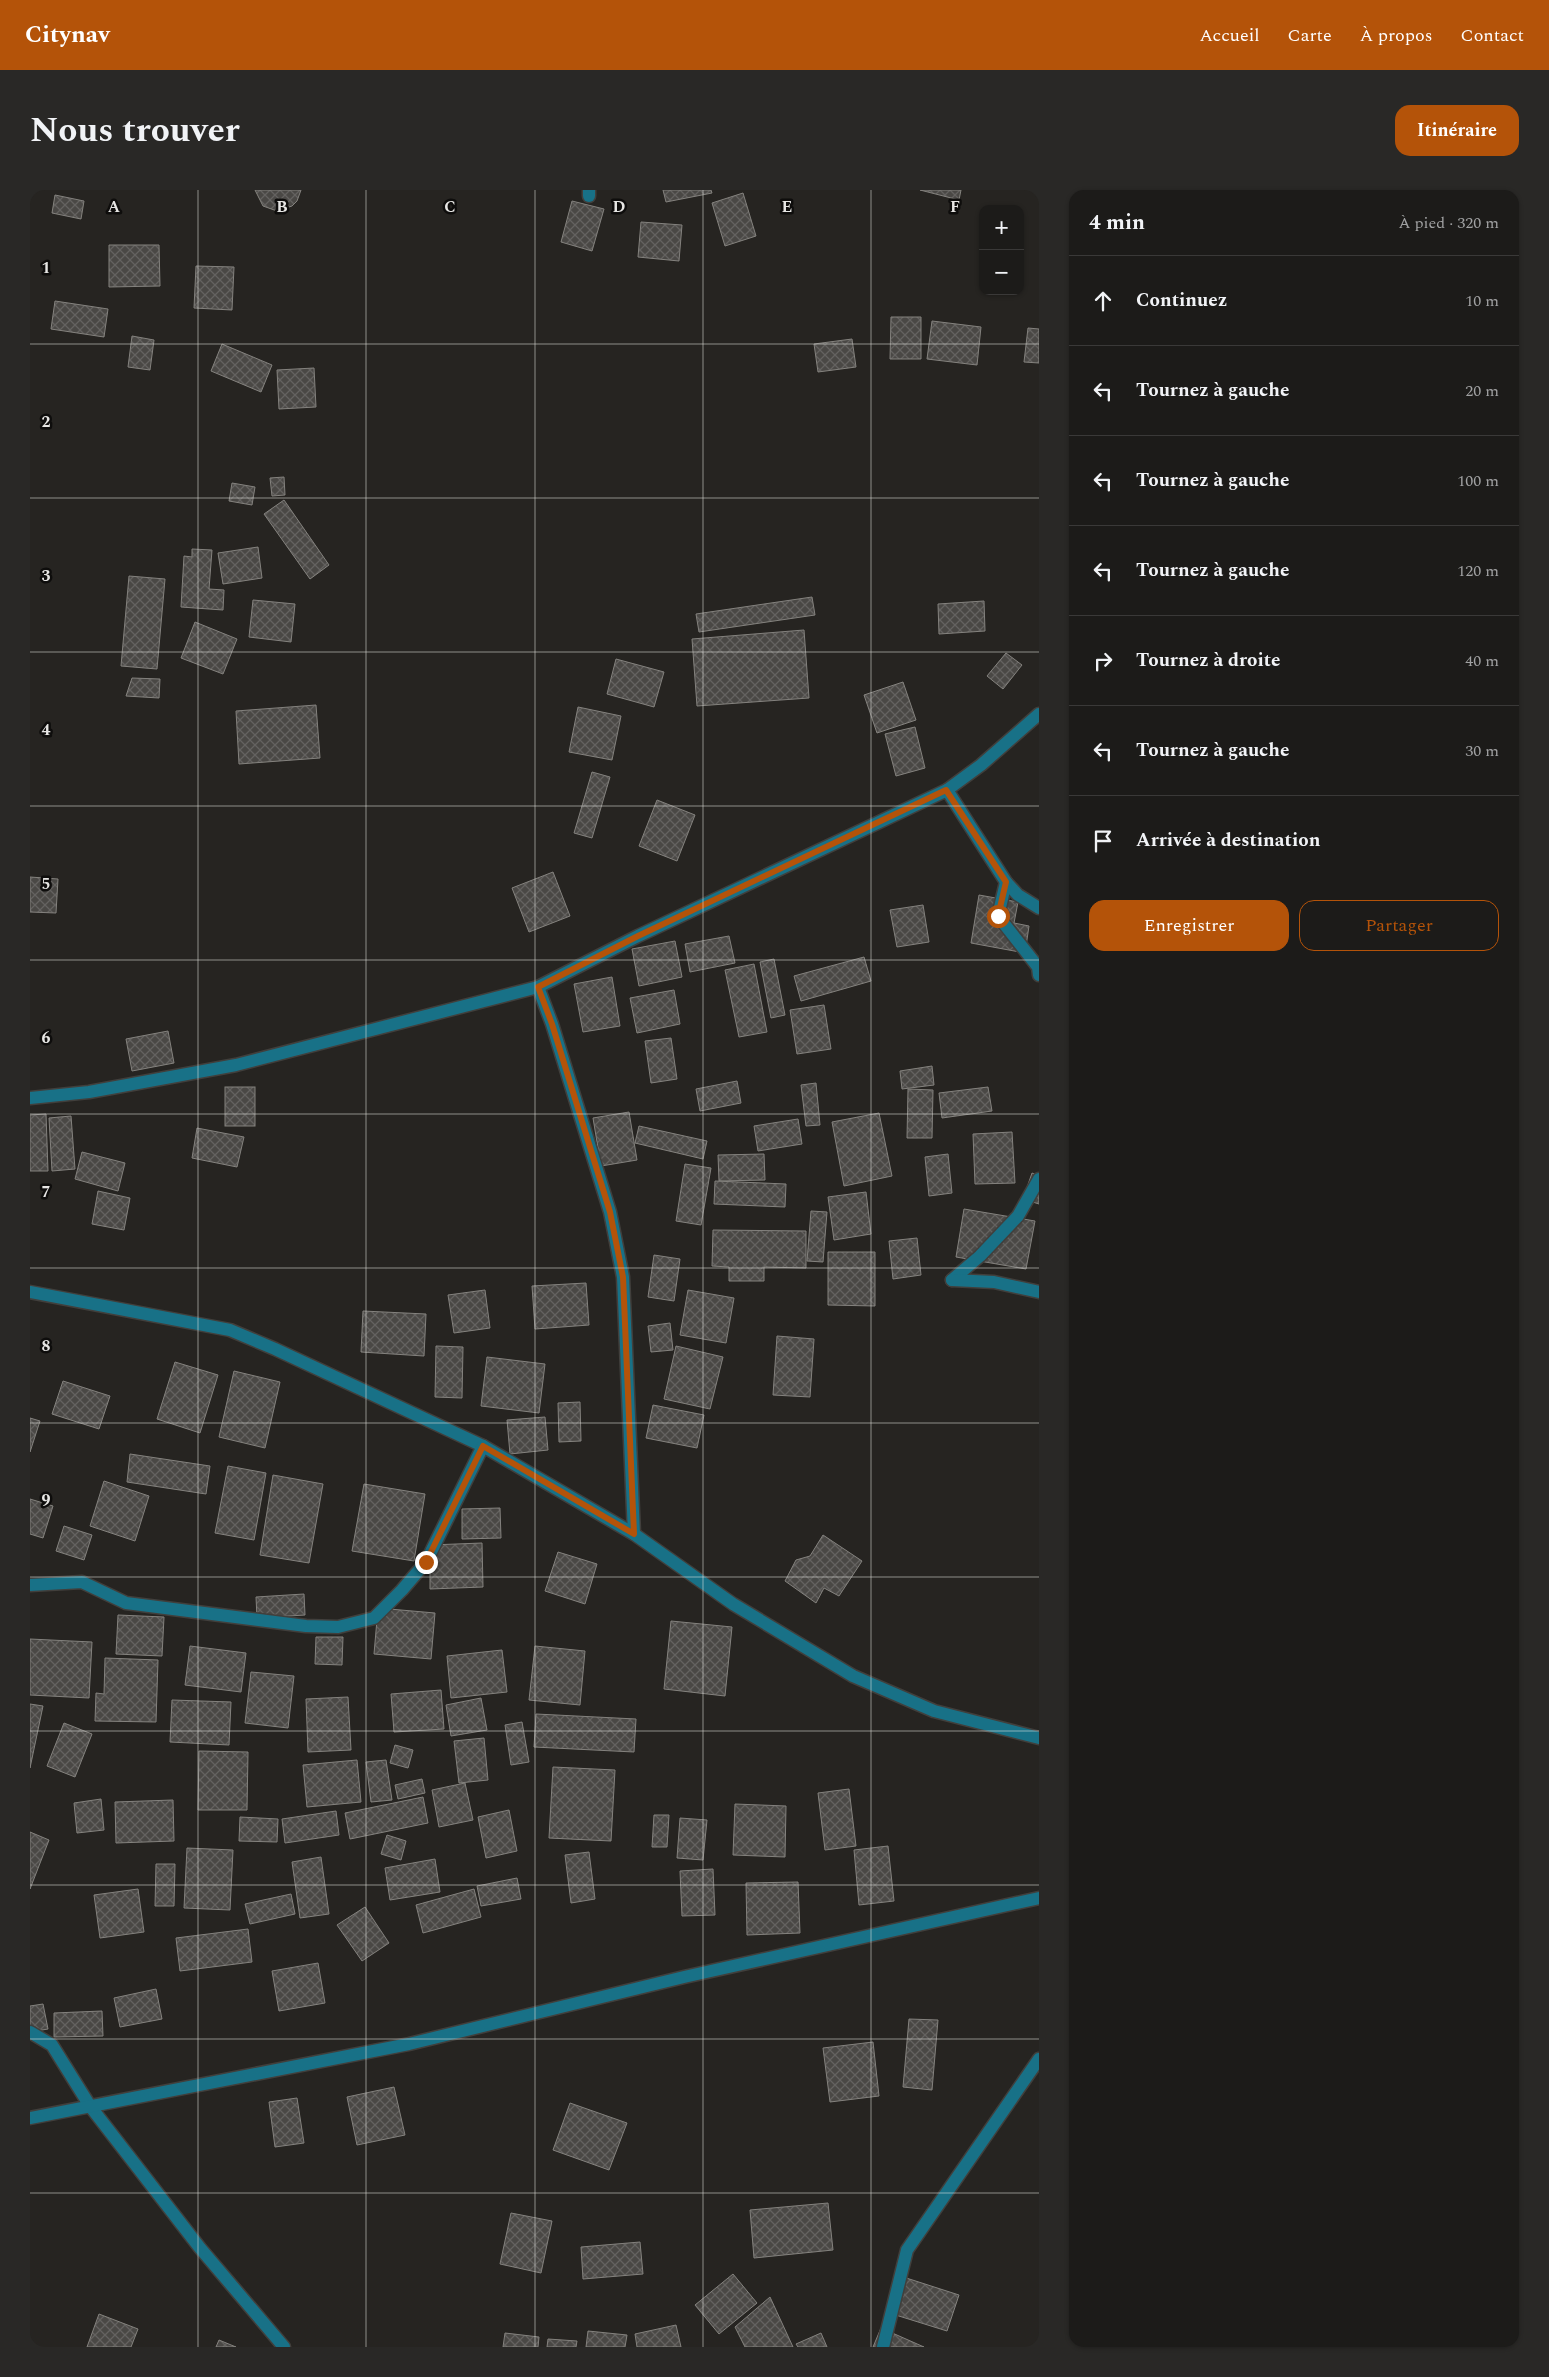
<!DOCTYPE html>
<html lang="fr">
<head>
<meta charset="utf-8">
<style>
  body { margin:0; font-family:Spectral,serif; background:#292826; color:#f1f3f6 }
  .controls { position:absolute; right:15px; top:15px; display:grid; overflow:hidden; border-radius:10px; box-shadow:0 1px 4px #0004 }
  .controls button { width:45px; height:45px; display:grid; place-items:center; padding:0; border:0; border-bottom:1px solid #3a3938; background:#1c1b19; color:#f1f3f6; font:25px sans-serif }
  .stop { position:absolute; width:15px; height:15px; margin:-11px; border:4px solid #b45309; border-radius:50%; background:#fff }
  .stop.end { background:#b45309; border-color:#fff; box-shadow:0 1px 5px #0008 }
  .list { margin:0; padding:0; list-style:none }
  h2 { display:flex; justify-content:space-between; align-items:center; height:65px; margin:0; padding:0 20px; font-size:21px }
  h2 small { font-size:16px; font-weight:400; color:#a0a1a2 }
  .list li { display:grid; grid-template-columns:32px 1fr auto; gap:15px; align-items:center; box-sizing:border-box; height:90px; padding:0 20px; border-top:1px solid #3a3938 }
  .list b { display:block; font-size:19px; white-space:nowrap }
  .list em { font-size:16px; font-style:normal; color:#a0a1a2 }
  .actions { display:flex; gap:10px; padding:15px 20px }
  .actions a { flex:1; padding:11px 0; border:1px solid #b45309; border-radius:15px; text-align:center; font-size:18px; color:#b45309 }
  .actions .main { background:#b45309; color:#fff }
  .icon { flex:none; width:28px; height:28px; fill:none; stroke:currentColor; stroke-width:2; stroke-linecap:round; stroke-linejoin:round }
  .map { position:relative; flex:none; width:1009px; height:2157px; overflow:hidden; border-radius:15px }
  header { display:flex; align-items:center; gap:30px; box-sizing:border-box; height:70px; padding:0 25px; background:#b45309; color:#fff }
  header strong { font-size:24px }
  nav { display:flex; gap:28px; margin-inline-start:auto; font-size:18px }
  .intro { display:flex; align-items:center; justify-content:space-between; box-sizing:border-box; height:120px; padding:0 30px }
  h1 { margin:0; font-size:35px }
  .button { padding:12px 22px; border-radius:15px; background:#b45309; color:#fff; font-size:18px; font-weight:700 }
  main { display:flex; gap:30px; padding:0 30px }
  aside { flex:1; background:#1c1b19; border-radius:15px; box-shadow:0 1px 4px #0004 }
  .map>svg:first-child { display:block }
</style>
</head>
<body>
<header>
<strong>Citynav</strong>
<nav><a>Accueil</a><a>Carte</a><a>À propos</a><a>Contact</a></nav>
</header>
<div class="intro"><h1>Nous trouver</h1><a class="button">Itinéraire</a></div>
<main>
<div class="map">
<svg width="1009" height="2157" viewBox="0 0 1009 2157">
  <defs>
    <pattern id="building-cross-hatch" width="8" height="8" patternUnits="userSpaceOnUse" patternTransform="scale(1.25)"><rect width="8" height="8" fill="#4a4845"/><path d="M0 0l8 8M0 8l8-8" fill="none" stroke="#646260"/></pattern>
  </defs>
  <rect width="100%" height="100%" fill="#262421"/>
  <!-- building -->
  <g fill="url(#building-cross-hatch)" stroke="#84827e">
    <path d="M 225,0 L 271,0 L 267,11 L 262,16 L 247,21 L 233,16 Z"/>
    <path d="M 633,0 L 681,0 L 682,3 L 636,12 Z"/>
    <path d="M 890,0 L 931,0 L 929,10 Z"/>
    <path d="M 713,3 L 726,46 L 695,56 L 682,13 Z"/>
    <path d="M 25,5 L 54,11 L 51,29 L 22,23 Z"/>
    <path d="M 542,11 L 574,19 L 562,61 L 531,52 Z"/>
    <path d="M 611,32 L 652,35 L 649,71 L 608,67 Z"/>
    <path d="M 79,55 L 129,55 L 130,96 L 79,97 Z"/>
    <path d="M 166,76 L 204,77 L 202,120 L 164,118 Z"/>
    <path d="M 25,111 L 78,119 L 74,147 L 21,139 Z"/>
    <path d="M 861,127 L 891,127 L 891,169 L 860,169 Z"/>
    <path d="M 902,131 L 951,137 L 947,175 L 897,169 Z"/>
    <path d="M 998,138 L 1009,139 L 1009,173 L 994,172 Z"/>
    <path d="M 102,146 L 124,150 L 120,180 L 98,177 Z"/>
    <path d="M 822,149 L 826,177 L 788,182 L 784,154 Z"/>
    <path d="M 192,154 L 242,175 L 231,202 L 181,181 Z"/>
    <path d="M 284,178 L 286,217 L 249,219 L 247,180 Z"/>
    <path d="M 254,287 L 255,305 L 242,306 L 240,288 Z"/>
    <path d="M 202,293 L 225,297 L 222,315 L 199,311 Z"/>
    <path d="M 254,310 L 299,375 L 280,389 L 234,324 Z"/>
    <path d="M 228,357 L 232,388 L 193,394 L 188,363 Z"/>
    <path d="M 162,359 L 182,360 L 179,399 L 194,400 L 193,420 L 151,417 L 154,366 L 162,367 Z"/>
    <path d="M 99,386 L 135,389 L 127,479 L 91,476 Z"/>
    <path d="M 782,407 L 785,425 L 669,442 L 666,424 Z"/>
    <path d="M 223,410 L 265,414 L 261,452 L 219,447 Z"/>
    <path d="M 954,411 L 955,441 L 909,444 L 908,414 Z"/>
    <path d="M 165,432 L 207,449 L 193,484 L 151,468 Z"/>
    <path d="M 774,440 L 779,508 L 667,516 L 662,449 Z"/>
    <path d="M 976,463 L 992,475 L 973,499 L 957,486 Z"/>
    <path d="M 586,469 L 634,482 L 624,517 L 577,504 Z"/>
    <path d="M 102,488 L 130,489 L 129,508 L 96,506 Z"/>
    <path d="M 873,492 L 886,530 L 847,543 L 834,505 Z"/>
    <path d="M 286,515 L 290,568 L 209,574 L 206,521 Z"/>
    <path d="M 548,517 L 591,526 L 582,570 L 539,562 Z"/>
    <path d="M 885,537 L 895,578 L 866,586 L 855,544 Z"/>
    <path d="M 562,582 L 580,587 L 562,648 L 544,643 Z"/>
    <path d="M 627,610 L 665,625 L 647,671 L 609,656 Z"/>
    <path d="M 523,682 L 540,726 L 499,742 L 482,698 Z"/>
    <path d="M 0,687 L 28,689 L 26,723 L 0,722 Z"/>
    <path d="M 949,705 L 988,712 L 984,733 L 999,736 L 995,763 L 941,753 Z"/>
    <path d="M 893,715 L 899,752 L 867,757 L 860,720 Z"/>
    <path d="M 699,746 L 705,773 L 660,782 L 655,754 Z"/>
    <path d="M 645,751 L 652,787 L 609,796 L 602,759 Z"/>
    <path d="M 834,767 L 841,791 L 771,811 L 764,786 Z"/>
    <path d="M 744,769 L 755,825 L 741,828 L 730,772 Z"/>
    <path d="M 724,774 L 737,842 L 709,847 L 695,780 Z"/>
    <path d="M 582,787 L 590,836 L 553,842 L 544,794 Z"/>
    <path d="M 644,800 L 650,834 L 607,843 L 600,808 Z"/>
    <path d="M 794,815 L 801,859 L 767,864 L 760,820 Z"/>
    <path d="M 138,841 L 144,873 L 102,881 L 96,849 Z"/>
    <path d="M 641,848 L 647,889 L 621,893 L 615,851 Z"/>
    <path d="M 902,876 L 904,895 L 872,899 L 870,881 Z"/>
    <path d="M 707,891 L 711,913 L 670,921 L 666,899 Z"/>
    <path d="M 786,893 L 790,935 L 776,936 L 771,895 Z"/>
    <rect x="195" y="897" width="30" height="39"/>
    <path d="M 958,897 L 962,921 L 912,928 L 909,903 Z"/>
    <path d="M 878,899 L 903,900 L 902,948 L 877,948 Z"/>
    <path d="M 599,922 L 607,970 L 571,976 L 563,928 Z"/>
    <path d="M 849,923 L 862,986 L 814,996 L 802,932 Z"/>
    <path d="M 16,924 L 18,981 L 0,981 L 0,925 Z"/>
    <path d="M 41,926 L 45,979 L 22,981 L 19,928 Z"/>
    <path d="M 768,929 L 772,954 L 728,961 L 724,936 Z"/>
    <path d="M 609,936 L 677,951 L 673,969 L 605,953 Z"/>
    <path d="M 167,938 L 214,947 L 207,977 L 162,968 Z"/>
    <path d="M 982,942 L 985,993 L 945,994 L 943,944 Z"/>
    <path d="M 52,962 L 95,973 L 88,1001 L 45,989 Z"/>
    <path d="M 734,964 L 735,990 L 689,991 L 688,965 Z"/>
    <path d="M 918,964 L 922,1003 L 899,1006 L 895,967 Z"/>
    <path d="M 655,974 L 681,978 L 671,1035 L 646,1031 Z"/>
    <path d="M 1002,983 L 1009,986 L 1009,1014 L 993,1009 Z"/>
    <path d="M 685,991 L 756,994 L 755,1017 L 684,1014 Z"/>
    <path d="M 68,1001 L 100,1008 L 94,1040 L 62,1034 Z"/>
    <path d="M 836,1002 L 841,1044 L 804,1050 L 798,1007 Z"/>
    <path d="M 934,1019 L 1005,1031 L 996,1079 L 926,1067 Z"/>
    <path d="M 781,1021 L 797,1022 L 793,1072 L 777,1071 Z"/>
    <path d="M 683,1040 L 776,1041 L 776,1078 L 734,1077 L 734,1091 L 699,1091 L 699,1077 L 682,1076 Z"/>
    <path d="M 887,1048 L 891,1085 L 863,1089 L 859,1051 Z"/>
    <path d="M 798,1062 L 845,1062 L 845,1116 L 798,1115 Z"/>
    <path d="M 624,1065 L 650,1069 L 644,1111 L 618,1107 Z"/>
    <path d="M 556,1093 L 559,1135 L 505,1139 L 502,1096 Z"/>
    <path d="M 455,1100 L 460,1138 L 424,1143 L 418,1105 Z"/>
    <path d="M 658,1100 L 704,1108 L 696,1153 L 650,1145 Z"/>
    <path d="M 333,1121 L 396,1124 L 394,1166 L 331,1162 Z"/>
    <path d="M 640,1133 L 643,1160 L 621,1162 L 618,1136 Z"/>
    <path d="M 747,1146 L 784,1149 L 780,1207 L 743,1205 Z"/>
    <path d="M 406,1156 L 433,1157 L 432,1208 L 405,1207 Z"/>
    <path d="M 646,1156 L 693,1167 L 680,1219 L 634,1209 Z"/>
    <path d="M 457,1167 L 515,1174 L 509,1223 L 451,1216 Z"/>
    <path d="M 145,1172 L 188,1185 L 170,1243 L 127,1229 Z"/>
    <path d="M 204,1181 L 250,1192 L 235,1258 L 189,1247 Z"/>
    <path d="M 33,1191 L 80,1206 L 69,1239 L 22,1224 Z"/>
    <path d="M 550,1212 L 551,1251 L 529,1252 L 528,1213 Z"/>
    <path d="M 623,1215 L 674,1225 L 667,1258 L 616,1248 Z"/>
    <path d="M 515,1227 L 518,1260 L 480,1264 L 477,1230 Z"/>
    <path d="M 0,1228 L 10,1231 L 0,1262 Z"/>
    <path d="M 100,1264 L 180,1276 L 176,1304 L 97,1292 Z"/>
    <path d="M 198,1276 L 236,1283 L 224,1350 L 185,1343 Z"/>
    <path d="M 243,1285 L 293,1294 L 279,1373 L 230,1365 Z"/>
    <path d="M 74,1291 L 119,1306 L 105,1351 L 60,1336 Z"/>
    <path d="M 334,1294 L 395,1304 L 384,1371 L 322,1361 Z"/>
    <path d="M 0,1309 L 23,1316 L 13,1348 L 0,1344 Z"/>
    <path d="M 470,1318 L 471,1348 L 432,1349 L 432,1319 Z"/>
    <path d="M 34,1336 L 62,1345 L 54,1370 L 26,1361 Z"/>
    <path d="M 793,1345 L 832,1371 L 809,1406 L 794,1398 L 786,1413 L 755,1391 L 766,1370 L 780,1366 Z"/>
    <path d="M 452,1353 L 453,1397 L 400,1399 L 400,1355 Z"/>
    <path d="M 528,1362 L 567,1374 L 555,1414 L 515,1401 Z"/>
    <path d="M 274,1404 L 275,1425 L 227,1428 L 226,1407 Z"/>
    <path d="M 348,1418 L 405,1423 L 401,1469 L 344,1464 Z"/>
    <path d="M 88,1425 L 134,1427 L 132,1466 L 86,1464 Z"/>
    <path d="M 641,1431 L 702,1437 L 695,1506 L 634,1499 Z"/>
    <path d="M 286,1447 L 313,1447 L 312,1475 L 285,1474 Z"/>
    <path d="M 0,1449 L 62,1452 L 59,1508 L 0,1505 Z"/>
    <path d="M 160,1456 L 216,1463 L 211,1502 L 155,1495 Z"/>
    <path d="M 505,1456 L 555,1461 L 550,1515 L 499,1510 Z"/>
    <path d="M 472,1460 L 477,1502 L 421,1508 L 417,1466 Z"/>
    <path d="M 75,1468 L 128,1470 L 126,1532 L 65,1531 L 66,1503 L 74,1504 Z"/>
    <path d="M 221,1482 L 264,1486 L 258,1538 L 215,1533 Z"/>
    <path d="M 411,1500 L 414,1539 L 364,1542 L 361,1504 Z"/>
    <path d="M 318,1507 L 321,1560 L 278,1562 L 276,1509 Z"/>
    <path d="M 451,1508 L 457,1540 L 421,1546 L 416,1515 Z"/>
    <path d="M 142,1510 L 201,1512 L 199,1555 L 140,1552 Z"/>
    <path d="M 0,1514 L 13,1516 L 0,1578 Z"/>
    <path d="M 506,1524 L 606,1529 L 604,1562 L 504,1557 Z"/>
    <path d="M 492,1532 L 499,1572 L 481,1575 L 475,1535 Z"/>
    <path d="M 34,1533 L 62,1544 L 45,1587 L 17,1576 Z"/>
    <path d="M 454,1548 L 458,1590 L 429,1593 L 424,1551 Z"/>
    <path d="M 365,1555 L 383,1560 L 378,1578 L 360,1573 Z"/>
    <path d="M 169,1561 L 218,1562 L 217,1620 L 168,1620 Z"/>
    <path d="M 327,1570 L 331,1612 L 277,1617 L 273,1575 Z"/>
    <path d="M 356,1570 L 362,1610 L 341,1612 L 336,1572 Z"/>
    <path d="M 523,1577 L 585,1580 L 581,1651 L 519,1648 Z"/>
    <path d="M 392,1589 L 395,1603 L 368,1609 L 365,1595 Z"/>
    <path d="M 435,1593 L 443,1630 L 409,1637 L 402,1600 Z"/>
    <path d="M 819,1599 L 826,1656 L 795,1660 L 788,1603 Z"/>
    <path d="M 393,1607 L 398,1633 L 320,1649 L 315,1623 Z"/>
    <path d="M 71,1609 L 74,1640 L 47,1643 L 44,1613 Z"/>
    <path d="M 143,1610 L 144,1651 L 86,1653 L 85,1612 Z"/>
    <path d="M 705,1614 L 756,1616 L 755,1667 L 703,1665 Z"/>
    <path d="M 479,1620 L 487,1661 L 456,1668 L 448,1627 Z"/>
    <path d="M 306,1621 L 309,1645 L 255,1653 L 252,1629 Z"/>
    <path d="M 624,1625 L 639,1625 L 637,1657 L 622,1657 Z"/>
    <path d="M 210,1627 L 248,1629 L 247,1652 L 209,1651 Z"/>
    <path d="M 650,1628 L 677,1630 L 673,1670 L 647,1668 Z"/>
    <path d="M 0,1642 L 19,1650 L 0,1699 Z"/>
    <path d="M 357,1645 L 376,1651 L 371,1670 L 351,1664 Z"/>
    <path d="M 858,1656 L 864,1711 L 829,1715 L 824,1660 Z"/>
    <path d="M 157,1658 L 203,1660 L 200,1720 L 154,1718 Z"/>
    <path d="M 559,1662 L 565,1709 L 541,1713 L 535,1665 Z"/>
    <path d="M 291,1667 L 299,1724 L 270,1728 L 262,1672 Z"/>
    <path d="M 405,1669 L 410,1702 L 360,1710 L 355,1678 Z"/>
    <path d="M 126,1674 L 145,1674 L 144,1716 L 125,1716 Z"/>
    <path d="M 683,1679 L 685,1725 L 652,1726 L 650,1681 Z"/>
    <path d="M 487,1688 L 491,1709 L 451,1716 L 447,1696 Z"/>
    <path d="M 768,1692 L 770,1743 L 717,1745 L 716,1693 Z"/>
    <path d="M 108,1699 L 114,1742 L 70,1748 L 64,1705 Z"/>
    <path d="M 444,1699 L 451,1727 L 393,1743 L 386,1715 Z"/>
    <path d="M 261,1704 L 265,1724 L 220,1734 L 215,1714 Z"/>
    <path d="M 335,1717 L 359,1753 L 332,1771 L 307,1735 Z"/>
    <path d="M 218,1739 L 222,1772 L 150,1781 L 146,1748 Z"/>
    <path d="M 288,1773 L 295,1813 L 249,1821 L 242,1781 Z"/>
    <path d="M 126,1799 L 132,1829 L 90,1837 L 84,1808 Z"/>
    <path d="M 13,1814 L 18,1839 L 0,1842 L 0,1816 Z"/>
    <path d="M 72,1821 L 73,1846 L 24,1847 L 24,1823 Z"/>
    <path d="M 879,1829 L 908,1830 L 902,1900 L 873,1897 Z"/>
    <path d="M 843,1852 L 849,1906 L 800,1912 L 793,1858 Z"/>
    <path d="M 364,1897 L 375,1945 L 327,1955 L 317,1907 Z"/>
    <path d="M 267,1908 L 274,1953 L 245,1957 L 239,1912 Z"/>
    <path d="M 540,1913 L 597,1933 L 579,1980 L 523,1960 Z"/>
    <path d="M 798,2013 L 803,2060 L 724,2068 L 720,2020 Z"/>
    <path d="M 481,2023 L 522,2031 L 511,2083 L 470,2074 Z"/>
    <path d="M 610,2052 L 613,2084 L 553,2089 L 551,2057 Z"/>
    <path d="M 703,2084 L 727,2113 L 689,2144 L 665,2115 Z"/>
    <path d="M 867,2085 L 929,2105 L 917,2141 L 856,2122 Z"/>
    <path d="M 740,2107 L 763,2157 L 715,2157 L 705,2137 Z"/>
    <path d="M 69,2124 L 108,2139 L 101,2157 L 57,2157 Z"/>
    <path d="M 646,2135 L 651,2157 L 607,2157 L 605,2144 Z"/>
    <path d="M 851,2138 L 894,2157 L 843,2157 Z"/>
    <path d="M 558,2141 L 597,2145 L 595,2157 L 556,2157 Z"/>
    <path d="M 475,2143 L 509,2147 L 508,2157 L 473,2157 Z"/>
    <path d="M 791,2143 L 797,2157 L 768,2157 L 766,2154 Z"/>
    <path d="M 518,2149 L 547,2151 L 546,2157 L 517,2157 Z"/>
    <path d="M 189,2150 L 206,2157 L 186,2157 Z"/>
  </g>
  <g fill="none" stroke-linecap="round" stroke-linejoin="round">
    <!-- minor casing -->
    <g stroke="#413f3c" stroke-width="15">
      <g id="minor">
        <path d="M 559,6 L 559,0"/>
        <path d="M 917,600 L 976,692 L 988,705 L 1009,718"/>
        <path d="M 976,692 L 968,726 L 1008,777 L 1009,785"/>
        <path d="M 508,797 L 522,834 L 580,1022 L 593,1087 L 604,1344"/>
        <path d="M 0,908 L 59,902 L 206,875 L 508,797 L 608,746 L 917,600 L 951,575 L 1009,524"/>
        <path d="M 922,1090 L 950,1066 L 988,1026 L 1009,989"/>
        <path d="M 922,1090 L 964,1092 L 1009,1102"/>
        <path d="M 0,1102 L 200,1140 L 245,1159 L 453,1256 L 604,1344 L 703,1414 L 823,1486 L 904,1521 L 1009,1548"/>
        <path d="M 0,1395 L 52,1392 L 96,1413 L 276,1436 L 308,1437 L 344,1428 L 372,1400 L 396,1372 L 453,1256"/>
        <path d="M 0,1842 L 22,1855 L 60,1916 L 170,2058 L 254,2157"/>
        <path d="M 0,1928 L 379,1854 L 654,1787 L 1009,1708"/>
        <path d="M 853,2157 L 877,2060 L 1009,1869"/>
      </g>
    </g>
    <!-- minor -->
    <use href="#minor" stroke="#187187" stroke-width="12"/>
  </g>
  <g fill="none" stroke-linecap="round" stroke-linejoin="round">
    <!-- route -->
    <path stroke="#b45309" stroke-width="6" d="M 396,1372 L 453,1256 L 604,1344 L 593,1087 L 580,1022 L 522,834 L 508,797 L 608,746 L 916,600 L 976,692 L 968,726"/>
  </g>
  <!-- grid -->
  <path fill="none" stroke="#e7e6e4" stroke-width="1" stroke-opacity="0.55" d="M 168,0 L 168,2157M 336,0 L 336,2157M 505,0 L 505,2157M 673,0 L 673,2157M 841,0 L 841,2157M 0,154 L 1009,154M 0,308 L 1009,308M 0,462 L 1009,462M 0,616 L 1009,616M 0,770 L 1009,770M 0,924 L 1009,924M 0,1078 L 1009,1078M 0,1233 L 1009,1233M 0,1387 L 1009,1387M 0,1541 L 1009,1541M 0,1695 L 1009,1695M 0,1849 L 1009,1849M 0,2003 L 1009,2003"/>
  <g font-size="16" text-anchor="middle" font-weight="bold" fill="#e7e6e4" stroke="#0e0d0c" stroke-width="5" stroke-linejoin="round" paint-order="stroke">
    <text x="84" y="22">A</text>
    <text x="252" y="22">B</text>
    <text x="420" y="22">C</text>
    <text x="589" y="22">D</text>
    <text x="757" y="22">E</text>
    <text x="925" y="22">F</text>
    <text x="16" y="83">1</text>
    <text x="16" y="237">2</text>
    <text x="16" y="391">3</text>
    <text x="16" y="545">4</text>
    <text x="16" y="699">5</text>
    <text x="16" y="853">6</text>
    <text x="16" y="1007">7</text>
    <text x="16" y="1161">8</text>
    <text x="16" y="1315">9</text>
  </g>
</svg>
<div class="controls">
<button>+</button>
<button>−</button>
</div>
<div class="stop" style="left:968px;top:726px"></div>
<div class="stop end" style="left:396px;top:1372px"></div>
</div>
<aside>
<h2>4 min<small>À pied · 320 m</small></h2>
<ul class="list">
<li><svg class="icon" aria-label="ahead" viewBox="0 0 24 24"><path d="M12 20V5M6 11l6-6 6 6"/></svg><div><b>Continuez</b></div><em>10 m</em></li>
<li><svg class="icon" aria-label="left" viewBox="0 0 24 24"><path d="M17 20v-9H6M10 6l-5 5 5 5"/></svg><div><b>Tournez à gauche</b></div><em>20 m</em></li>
<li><svg class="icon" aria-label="left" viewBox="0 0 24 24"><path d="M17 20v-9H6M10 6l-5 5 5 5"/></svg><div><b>Tournez à gauche</b></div><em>100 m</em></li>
<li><svg class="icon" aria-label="left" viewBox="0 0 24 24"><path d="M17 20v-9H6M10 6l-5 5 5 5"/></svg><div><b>Tournez à gauche</b></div><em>120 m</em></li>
<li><svg class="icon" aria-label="right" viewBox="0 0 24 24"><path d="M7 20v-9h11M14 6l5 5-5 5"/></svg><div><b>Tournez à droite</b></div><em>40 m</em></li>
<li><svg class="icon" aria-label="left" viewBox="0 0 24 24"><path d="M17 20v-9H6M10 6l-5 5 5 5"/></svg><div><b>Tournez à gauche</b></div><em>30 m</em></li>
<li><svg class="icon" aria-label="arrive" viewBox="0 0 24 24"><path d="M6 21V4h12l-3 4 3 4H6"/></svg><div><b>Arrivée à destination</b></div></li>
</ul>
<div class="actions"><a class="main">Enregistrer</a><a>Partager</a></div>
</aside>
</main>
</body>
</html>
